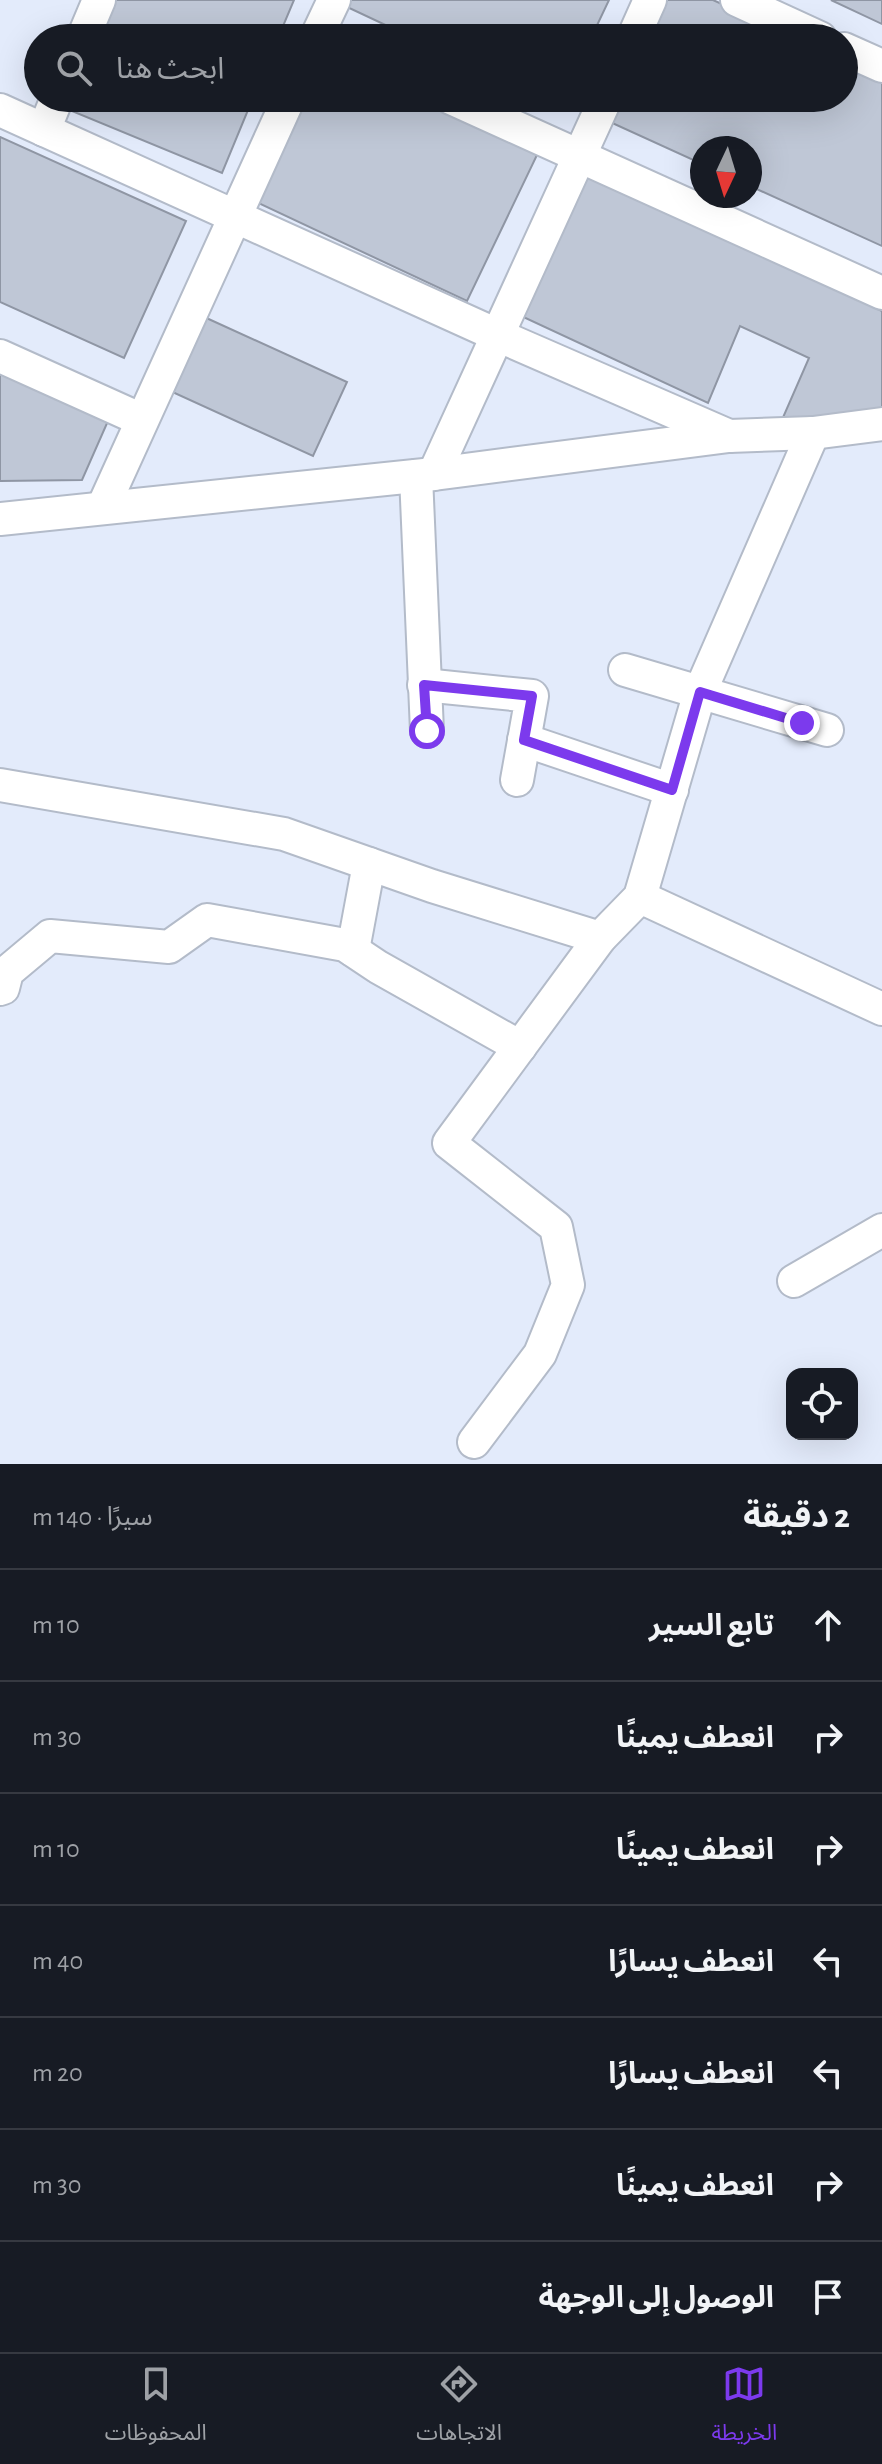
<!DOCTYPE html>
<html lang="ar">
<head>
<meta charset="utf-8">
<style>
  body { margin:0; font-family:"Alegreya Sans","Noto Sans Arabic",sans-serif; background:#20242c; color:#f1f3f6; direction:rtl }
  .controls { position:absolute; right:24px; bottom:24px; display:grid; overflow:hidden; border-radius:16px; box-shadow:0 8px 32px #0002 }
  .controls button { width:72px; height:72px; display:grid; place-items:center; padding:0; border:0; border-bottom:2px solid #363941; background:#171b24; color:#f1f3f6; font:40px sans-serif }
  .compass { position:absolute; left:690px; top:136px; width:72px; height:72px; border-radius:50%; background:#171b24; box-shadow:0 8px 32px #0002; rotate:184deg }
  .stop { position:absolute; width:24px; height:24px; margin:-18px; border:6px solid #7c3aed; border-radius:50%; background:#fff }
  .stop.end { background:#7c3aed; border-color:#fff; box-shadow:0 2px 8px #0008 }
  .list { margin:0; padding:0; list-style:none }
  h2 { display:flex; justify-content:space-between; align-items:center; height:104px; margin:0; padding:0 32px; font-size:34px }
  h2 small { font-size:26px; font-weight:400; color:#9ea1a6 }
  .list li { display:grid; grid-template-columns:52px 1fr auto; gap:24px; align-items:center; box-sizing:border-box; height:112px; padding:0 32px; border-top:2px solid #363941 }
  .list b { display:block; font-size:30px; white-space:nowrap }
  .list em { font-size:26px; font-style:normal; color:#9ea1a6 }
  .icon { flex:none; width:44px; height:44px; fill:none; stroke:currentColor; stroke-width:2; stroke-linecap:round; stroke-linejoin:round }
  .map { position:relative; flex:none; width:882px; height:1464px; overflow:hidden; direction:ltr }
  .search { position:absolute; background:#171b24; box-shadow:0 8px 32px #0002; left:24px; right:24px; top:24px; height:88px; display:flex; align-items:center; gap:20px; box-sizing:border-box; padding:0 28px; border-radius:44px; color:#9ea1a6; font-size:30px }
  .sheet { height:888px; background:#171b24 }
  nav { display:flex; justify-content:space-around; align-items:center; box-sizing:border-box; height:112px; border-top:2px solid #363941; background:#171b24; font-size:22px; color:#9ea1a6 }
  nav a { display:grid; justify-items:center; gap:4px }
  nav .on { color:#7c3aed }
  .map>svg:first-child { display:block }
</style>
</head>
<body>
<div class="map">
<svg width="882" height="1464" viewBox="0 0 882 1464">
  <rect width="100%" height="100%" fill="#e3ebfb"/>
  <!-- building -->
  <g fill="#bfc7d6" stroke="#8f96a4" stroke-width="2">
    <path d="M 112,0 L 294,0 L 278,38 L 97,38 Z"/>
    <path d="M 348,0 L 609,0 L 591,38 L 413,38 L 345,6 Z"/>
    <path d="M 667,0 L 713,0 L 797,38 L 649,38 Z"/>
    <path d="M 831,0 L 882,0 L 882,24 Z"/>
    <path d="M 844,60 L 882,77 L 882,246 L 750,186 L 750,148 L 702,148 L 702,164 L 610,122 L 622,98 L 844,98 Z"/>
    <path d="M 72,98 L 253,98 L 222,173 L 67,109 Z"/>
    <path d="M 304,98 L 419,98 L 537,155 L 467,301 L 254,201 Z"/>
    <path d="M 539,98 L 562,98 L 558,107 Z"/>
    <path d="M 0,137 L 186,221 L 124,358 L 0,302 Z"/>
    <path d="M 582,170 L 882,311 L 882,411 L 781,422 L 809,358 L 740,326 L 708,403 L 519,315 Z"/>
    <path d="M 202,316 L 347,382 L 313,456 L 168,390 Z"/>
    <path d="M 0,373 L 108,421 L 82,480 L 0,481 Z"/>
  </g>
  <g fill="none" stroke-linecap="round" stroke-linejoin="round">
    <!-- minor casing -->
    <g stroke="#b3bbc9" stroke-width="36">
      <g id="minor">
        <path d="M 737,0 L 820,38"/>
        <path d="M 83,38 L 99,0"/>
        <path d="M 316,38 L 334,0"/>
        <path d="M 633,38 L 650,0"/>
        <path d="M 844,49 L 882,66"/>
        <path d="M 451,98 L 882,293"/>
        <path d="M 0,110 L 497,335 L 729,436"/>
        <path d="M 44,130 L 57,98"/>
        <path d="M 0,356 L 142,420"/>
        <path d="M 434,474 L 606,98"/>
        <path d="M 416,476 L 427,731"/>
        <path d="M 103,507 L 289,98"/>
        <path d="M 0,519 L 434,474 L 729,436 L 813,433 L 882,424"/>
        <path d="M 625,670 L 827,730"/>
        <path d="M 424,685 L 532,696 L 517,780"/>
        <path d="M 524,740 L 672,790"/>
        <path d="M 0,785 L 284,834 L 432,886 L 600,938"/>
        <path d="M 640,897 L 882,1009"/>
        <path d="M 353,950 L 369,864"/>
        <path d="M 0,989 L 3,988 L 7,972 L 50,936 L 169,947 L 207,920 L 345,945 L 378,967 L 520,1047"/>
        <path d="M 794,1281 L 882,1230"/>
        <path d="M 474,1442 L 540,1354 L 568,1285 L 556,1227 L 449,1143 L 600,938 L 640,897 L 700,692 L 813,433"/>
      </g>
    </g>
    <!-- minor -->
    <use href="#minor" stroke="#fff" stroke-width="32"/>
  </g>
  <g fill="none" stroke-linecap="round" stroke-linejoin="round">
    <!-- route -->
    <path stroke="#7c3aed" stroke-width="10" d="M 427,731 L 424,685 L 532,696 L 524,740 L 672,790 L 700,692 L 802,723"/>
  </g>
</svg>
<div class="controls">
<button><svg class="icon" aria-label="locate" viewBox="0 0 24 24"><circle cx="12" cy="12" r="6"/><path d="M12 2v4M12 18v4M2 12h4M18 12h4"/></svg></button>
</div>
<svg class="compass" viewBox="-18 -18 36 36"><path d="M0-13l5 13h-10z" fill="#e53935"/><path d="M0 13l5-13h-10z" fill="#9ea1a6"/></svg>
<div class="stop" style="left:427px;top:731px"></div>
<div class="stop end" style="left:802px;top:723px"></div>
<div class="search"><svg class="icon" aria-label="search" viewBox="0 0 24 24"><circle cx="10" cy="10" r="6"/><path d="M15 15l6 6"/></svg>ابحث هنا</div>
</div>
<section class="sheet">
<h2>2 دقيقة<small>سيرًا · 140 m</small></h2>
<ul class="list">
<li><svg class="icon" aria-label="ahead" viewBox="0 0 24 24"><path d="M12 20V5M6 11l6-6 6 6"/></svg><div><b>تابع السير</b></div><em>10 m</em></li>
<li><svg class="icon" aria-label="right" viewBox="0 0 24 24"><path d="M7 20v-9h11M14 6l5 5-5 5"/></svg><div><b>انعطف يمينًا</b></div><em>30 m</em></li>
<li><svg class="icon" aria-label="right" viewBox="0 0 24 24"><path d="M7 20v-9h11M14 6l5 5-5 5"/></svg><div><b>انعطف يمينًا</b></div><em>10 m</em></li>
<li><svg class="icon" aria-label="left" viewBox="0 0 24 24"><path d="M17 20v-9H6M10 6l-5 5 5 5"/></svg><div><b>انعطف يسارًا</b></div><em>40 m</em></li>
<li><svg class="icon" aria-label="left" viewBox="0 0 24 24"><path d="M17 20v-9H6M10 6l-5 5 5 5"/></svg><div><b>انعطف يسارًا</b></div><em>20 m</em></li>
<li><svg class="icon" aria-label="right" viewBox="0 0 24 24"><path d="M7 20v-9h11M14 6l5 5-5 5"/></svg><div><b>انعطف يمينًا</b></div><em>30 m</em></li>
<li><svg class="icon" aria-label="arrive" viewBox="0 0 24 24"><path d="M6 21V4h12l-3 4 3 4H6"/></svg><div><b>الوصول إلى الوجهة</b></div></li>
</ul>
</section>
<nav>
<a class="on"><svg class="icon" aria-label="map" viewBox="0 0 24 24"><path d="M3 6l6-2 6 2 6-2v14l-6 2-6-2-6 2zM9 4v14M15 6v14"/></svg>الخريطة</a>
<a><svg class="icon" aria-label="directions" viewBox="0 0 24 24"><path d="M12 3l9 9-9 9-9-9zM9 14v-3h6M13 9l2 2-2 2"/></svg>الاتجاهات</a>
<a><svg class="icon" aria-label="saved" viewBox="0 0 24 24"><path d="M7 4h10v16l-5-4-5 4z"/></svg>المحفوظات</a>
</nav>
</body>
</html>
